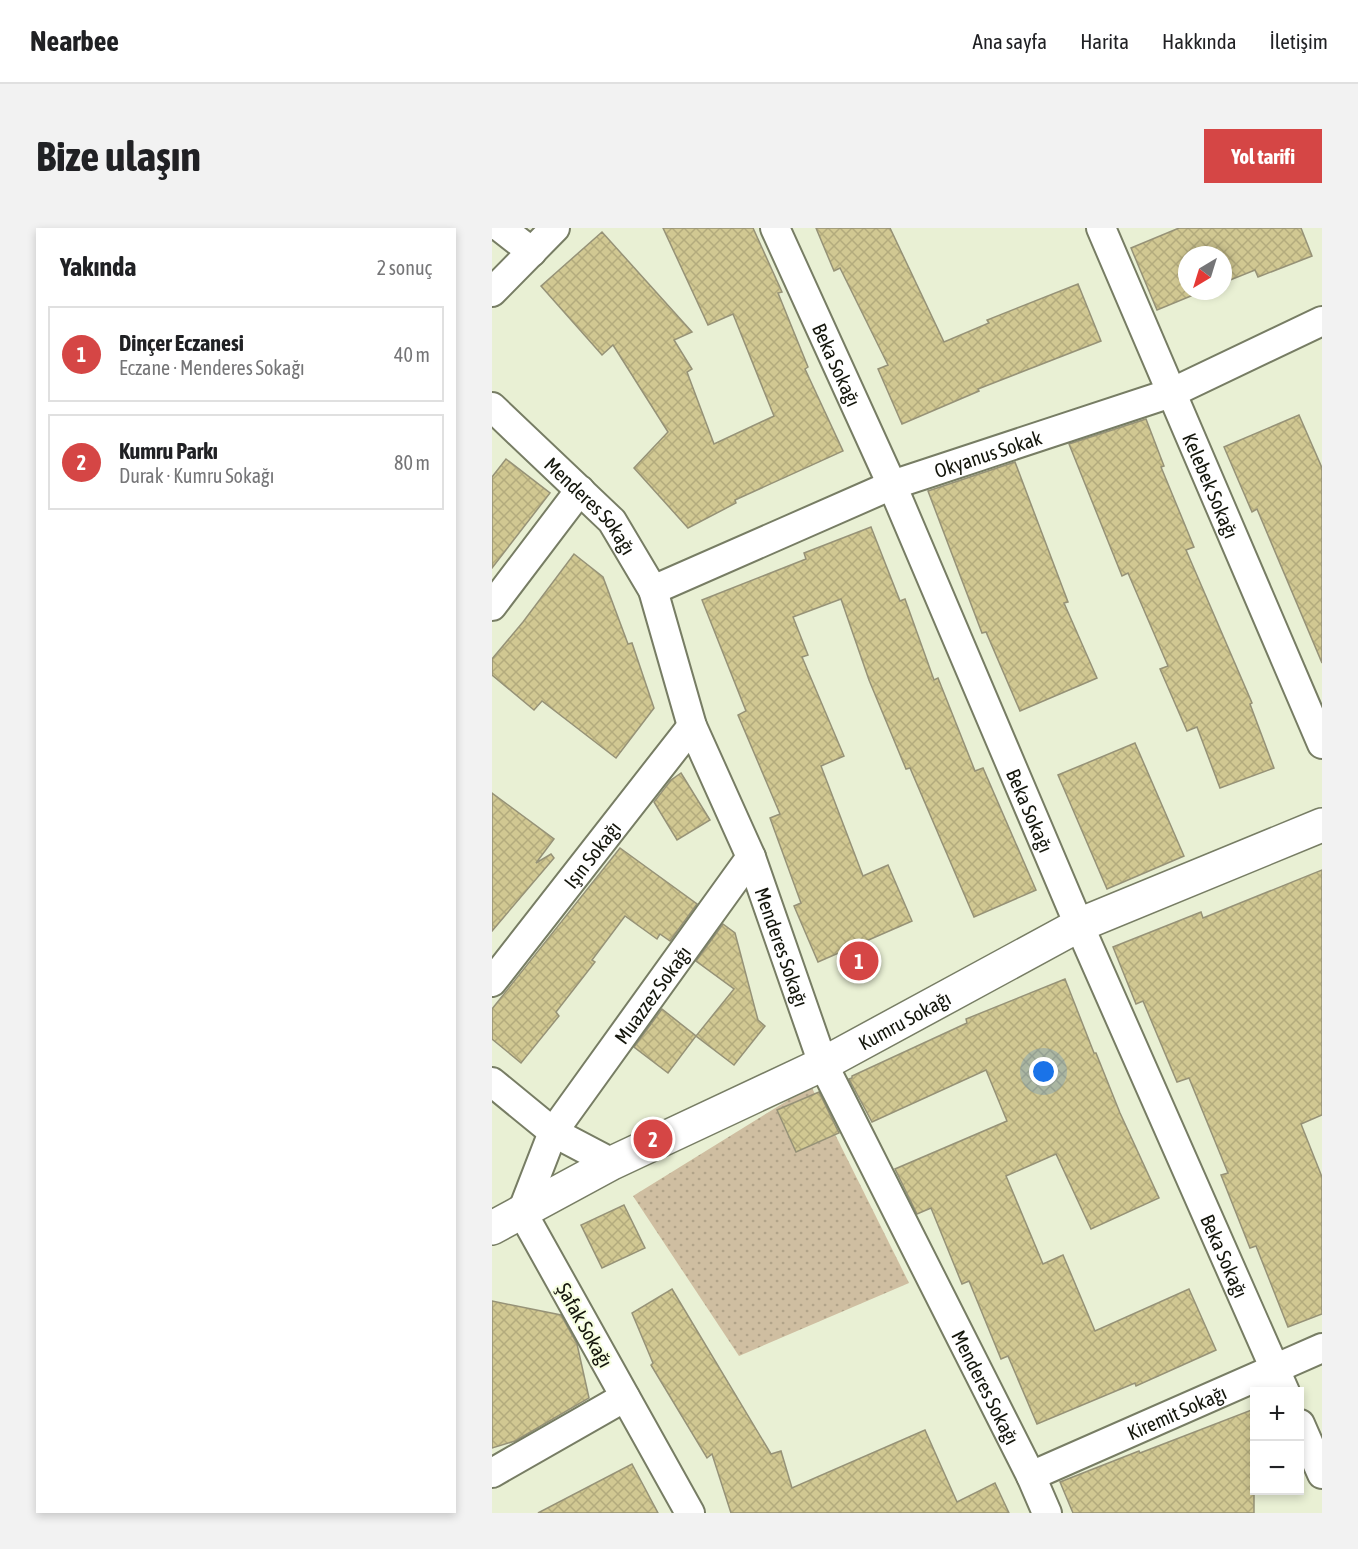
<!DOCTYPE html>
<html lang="tr">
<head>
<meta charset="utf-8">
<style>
  body { margin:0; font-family:"Asap Condensed",sans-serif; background:#f2f2f2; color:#202124 }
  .controls { position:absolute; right:18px; bottom:18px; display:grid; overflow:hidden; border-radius:0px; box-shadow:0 3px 9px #0003 }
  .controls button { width:54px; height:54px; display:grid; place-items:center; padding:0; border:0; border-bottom:2px solid #e0e0e0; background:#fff; color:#202124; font:30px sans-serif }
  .compass { position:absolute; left:686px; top:18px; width:54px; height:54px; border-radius:50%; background:#fff; box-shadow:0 3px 9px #0003; rotate:218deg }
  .you { position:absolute; left:552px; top:844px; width:21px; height:21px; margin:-15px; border:4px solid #fff; border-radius:50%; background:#1a73e8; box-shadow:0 0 0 9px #1a73e833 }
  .badge { display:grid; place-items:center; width:39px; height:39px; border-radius:50%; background:#d54645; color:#fff; font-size:20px; font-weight:700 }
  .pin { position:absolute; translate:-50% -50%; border:3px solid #fff; box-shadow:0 2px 6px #0006 }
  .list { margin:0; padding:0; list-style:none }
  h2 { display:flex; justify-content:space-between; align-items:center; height:78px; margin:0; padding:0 24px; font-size:26px }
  h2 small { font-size:20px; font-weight:400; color:#757577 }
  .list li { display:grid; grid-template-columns:39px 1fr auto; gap:18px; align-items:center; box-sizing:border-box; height:96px; margin:0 12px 12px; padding:0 12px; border:2px solid #e0e0e0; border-radius:0px }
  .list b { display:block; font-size:22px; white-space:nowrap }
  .list p { margin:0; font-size:20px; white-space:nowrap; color:#757577 }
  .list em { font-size:20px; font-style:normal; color:#757577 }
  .map { position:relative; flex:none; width:830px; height:1285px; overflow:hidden; border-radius:0px }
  header { display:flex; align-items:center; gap:36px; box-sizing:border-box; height:84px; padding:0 30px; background:#fff; border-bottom:2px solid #e0e0e0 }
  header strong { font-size:28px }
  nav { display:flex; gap:33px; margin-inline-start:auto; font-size:21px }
  .intro { display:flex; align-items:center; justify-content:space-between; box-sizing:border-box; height:144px; padding:0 36px }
  h1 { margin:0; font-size:42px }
  .button { padding:15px 27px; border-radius:0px; background:#d54645; color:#fff; font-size:21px; font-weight:700 }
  main { display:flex; gap:36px; padding:0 36px }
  aside { flex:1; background:#fff; border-radius:0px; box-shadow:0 3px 9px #0003 }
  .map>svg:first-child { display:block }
</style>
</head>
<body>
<header>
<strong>Nearbee</strong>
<nav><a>Ana sayfa</a><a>Harita</a><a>Hakkında</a><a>İletişim</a></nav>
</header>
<div class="intro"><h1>Bize ulaşın</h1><a class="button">Yol tarifi</a></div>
<main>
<aside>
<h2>Yakında<small>2 sonuç</small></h2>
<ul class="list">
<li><span class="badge">1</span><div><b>Dinçer Eczanesi</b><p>Eczane · Menderes Sokağı</p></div><em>40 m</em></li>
<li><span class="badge">2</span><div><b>Kumru Parkı</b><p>Durak · Kumru Sokağı</p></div><em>80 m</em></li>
</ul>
</aside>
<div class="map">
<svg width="830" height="1285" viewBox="0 0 830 1285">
  <defs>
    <pattern id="grass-dots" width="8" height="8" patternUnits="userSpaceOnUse" patternTransform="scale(1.5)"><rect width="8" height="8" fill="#cfbea1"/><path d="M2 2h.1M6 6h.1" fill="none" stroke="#b1a389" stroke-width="1.8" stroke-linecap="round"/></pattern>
    <pattern id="building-cross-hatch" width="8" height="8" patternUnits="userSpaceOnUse" patternTransform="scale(1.5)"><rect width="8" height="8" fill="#d1c892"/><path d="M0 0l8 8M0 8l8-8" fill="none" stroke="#b3ab7d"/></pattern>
  </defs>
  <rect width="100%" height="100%" fill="#e9f0d4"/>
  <!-- grass -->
  <path fill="url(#grass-dots)" d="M 319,858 L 417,1055 L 247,1128 L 141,968 Z"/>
  <!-- building -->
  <g fill="url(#building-cross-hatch)" stroke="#969277" stroke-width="1.5">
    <path d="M 171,0 L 261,0 L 290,64 L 286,65 L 316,139 L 313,141 L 351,223 L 243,272 L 244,275 L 196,300 L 142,240 L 176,204 L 121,117 L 110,127 L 49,58 L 110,4 L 200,104 L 182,112 L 200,141 L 195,144 L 222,216 L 282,188 L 241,86 L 216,97 Z"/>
    <path d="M 324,0 L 398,0 L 452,114 L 497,95 L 495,92 L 586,56 L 609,113 L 486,161 L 487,163 L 410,196 L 386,141 L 396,137 L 348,40 L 342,43 Z"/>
    <path d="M 687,0 L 809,0 L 820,28 L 766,49 L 763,42 L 731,55 L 731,27 L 695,27 L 695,63 L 711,63 L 665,82 L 639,20 Z"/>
    <path d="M 807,187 L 830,240 L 830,435 L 765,281 L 760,284 L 732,219 Z"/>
    <path d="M 654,191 L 672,238 L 669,239 L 702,319 L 694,322 L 760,475 L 758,476 L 782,540 L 728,560 L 705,499 L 695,503 L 668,441 L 676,438 L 636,345 L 630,348 L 577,216 Z"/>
    <path d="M 14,231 L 58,265 L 0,340 L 0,249 Z"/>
    <path d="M 523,234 L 576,374 L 572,375 L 605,450 L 528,483 L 494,404 L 490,405 L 436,263 Z"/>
    <path d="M 379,299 L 408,373 L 413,371 L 442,452 L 446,450 L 483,543 L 491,540 L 544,662 L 482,689 L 418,540 L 414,541 L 377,452 L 349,371 L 301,389 L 316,427 L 310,429 L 352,528 L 329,538 L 371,648 L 396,637 L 420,693 L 326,734 L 302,678 L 309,675 L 278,590 L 288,586 L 246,487 L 254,483 L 210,372 L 314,331 L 312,325 Z"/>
    <path d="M 82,326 L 111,349 L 136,416 L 140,415 L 162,480 L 124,530 L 50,473 L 42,482 L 0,447 L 0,431 L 31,394 Z"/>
    <path d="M 643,515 L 692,628 L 615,661 L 566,547 Z"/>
    <path d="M 189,545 L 218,592 L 185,612 L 162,574 L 179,552 Z"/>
    <path d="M 0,565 L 62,611 L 44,635 L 59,626 L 62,630 L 0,703 Z"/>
    <path d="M 128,620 L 205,676 L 178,713 L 168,706 L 165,711 L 133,688 L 100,732 L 103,734 L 64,784 L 67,788 L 29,835 L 0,811 L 0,781 Z"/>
    <path d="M 830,642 L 830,887 L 809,896 L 830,949 L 830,1086 L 796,1099 L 764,1018 L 758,1020 L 729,947 L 736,945 L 697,850 L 685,854 L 651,773 L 644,776 L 621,719 L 709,684 L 711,690 Z"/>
    <path d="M 231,696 L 243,705 L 266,792 L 273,798 L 242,837 L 204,808 L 242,761 L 204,733 Z"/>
    <path d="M 573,751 L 602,825 L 604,825 L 628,885 L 667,970 L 599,1001 L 564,926 L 514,948 L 551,1036 L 571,1027 L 603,1103 L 697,1061 L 724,1122 L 644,1158 L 643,1155 L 545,1196 L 516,1128 L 509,1131 L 477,1053 L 470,1056 L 439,980 L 425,986 L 403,941 L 515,893 L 494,842 L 380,894 L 357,851 L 360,850 L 360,848 L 475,795 L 474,791 Z"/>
    <path d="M 170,781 L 204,808 L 176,845 L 142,819 Z"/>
    <path d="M 327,864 L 347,905 L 304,924 L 285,882 Z"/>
    <path d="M 132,977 L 153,1020 L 110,1040 L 89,997 Z"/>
    <path d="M 180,1061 L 279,1226 L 289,1223 L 300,1260 L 433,1202 L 465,1274 L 503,1255 L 517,1285 L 239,1285 L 220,1226 L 215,1230 L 159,1137 L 161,1135 L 140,1085 Z"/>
    <path d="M 0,1073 L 69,1087 L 85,1116 L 97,1170 L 23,1213 L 0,1220 Z"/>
    <path d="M 762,1181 L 762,1285 L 581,1285 L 568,1254 L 647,1223 L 648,1225 Z"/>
    <path d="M 140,1236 L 166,1285 L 46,1285 Z"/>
  </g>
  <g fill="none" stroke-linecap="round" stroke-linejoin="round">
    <!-- minor casing -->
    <g stroke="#777d64" stroke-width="32">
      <g id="minor">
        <path d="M 9,0 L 40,24"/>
        <path id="s1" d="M 283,0 L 400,257 L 587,697 L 793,1164"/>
        <path id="s2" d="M 609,0 L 830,516"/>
        <path d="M 0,64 L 63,0"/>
        <path id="s3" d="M 0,179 L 120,293 L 161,362 L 200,498 L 259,629 L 331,836 L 539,1248 L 555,1285"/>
        <path id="s4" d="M 161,362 L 400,257 L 679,165 L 830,93"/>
        <path d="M 0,378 L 88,262"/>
        <path id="s5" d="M 0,754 L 200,498"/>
        <path d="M 0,854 L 61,904 L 120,935"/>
        <path d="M 808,1196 L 830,1246"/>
        <path d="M 0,1245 L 133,1169"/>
        <path id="s6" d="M 539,1248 L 830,1120"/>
        <path id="s7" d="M 198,1285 L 30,984 L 61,904 L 259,629"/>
      </g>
    </g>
    <!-- tertiary casing -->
    <g stroke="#777d64" stroke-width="36">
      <g id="tertiary">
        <path id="s8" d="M 0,1000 L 120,935 L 331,836 L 587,697 L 830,597"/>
      </g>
    </g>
    <!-- minor -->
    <use href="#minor" stroke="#fff" stroke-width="28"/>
    <!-- tertiary -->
    <use href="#tertiary" stroke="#fff" stroke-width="33"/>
  </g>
  <g text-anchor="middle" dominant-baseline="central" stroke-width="4.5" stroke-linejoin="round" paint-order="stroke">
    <!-- street labels -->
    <g font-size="20" fill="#14160c" stroke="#f6fee1">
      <text stroke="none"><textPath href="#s1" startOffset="150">Beka Sokağı</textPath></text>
      <text stroke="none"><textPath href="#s4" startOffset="362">Okyanus Sokak</textPath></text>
      <text stroke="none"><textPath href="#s2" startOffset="280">Kelebek Sokağı</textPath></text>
      <text stroke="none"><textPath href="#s3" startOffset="140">Menderes Sokağı</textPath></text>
      <text stroke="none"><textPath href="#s1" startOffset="636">Beka Sokağı</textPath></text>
      <text stroke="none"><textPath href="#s5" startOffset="162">Işın Sokağı</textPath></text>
      <text stroke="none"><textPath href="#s3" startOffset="626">Menderes Sokağı</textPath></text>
      <text stroke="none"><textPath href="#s7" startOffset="600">Muazzez Sokağı</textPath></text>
      <text stroke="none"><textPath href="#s8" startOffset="462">Kumru Sokağı</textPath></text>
      <text stroke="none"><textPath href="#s1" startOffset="1122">Beka Sokağı</textPath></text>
      <text transform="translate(93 1097) rotate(61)">Şafak Sokağı</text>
      <text stroke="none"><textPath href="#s3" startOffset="1112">Menderes Sokağı</textPath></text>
      <text stroke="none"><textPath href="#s6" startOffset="159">Kiremit Sokağı</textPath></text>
    </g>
  </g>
</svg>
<div class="controls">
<button>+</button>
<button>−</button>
</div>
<svg class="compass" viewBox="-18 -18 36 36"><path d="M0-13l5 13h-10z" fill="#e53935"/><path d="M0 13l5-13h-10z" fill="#757577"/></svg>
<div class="you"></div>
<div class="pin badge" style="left:367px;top:733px">1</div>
<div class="pin badge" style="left:161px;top:911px">2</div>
</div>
</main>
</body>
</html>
